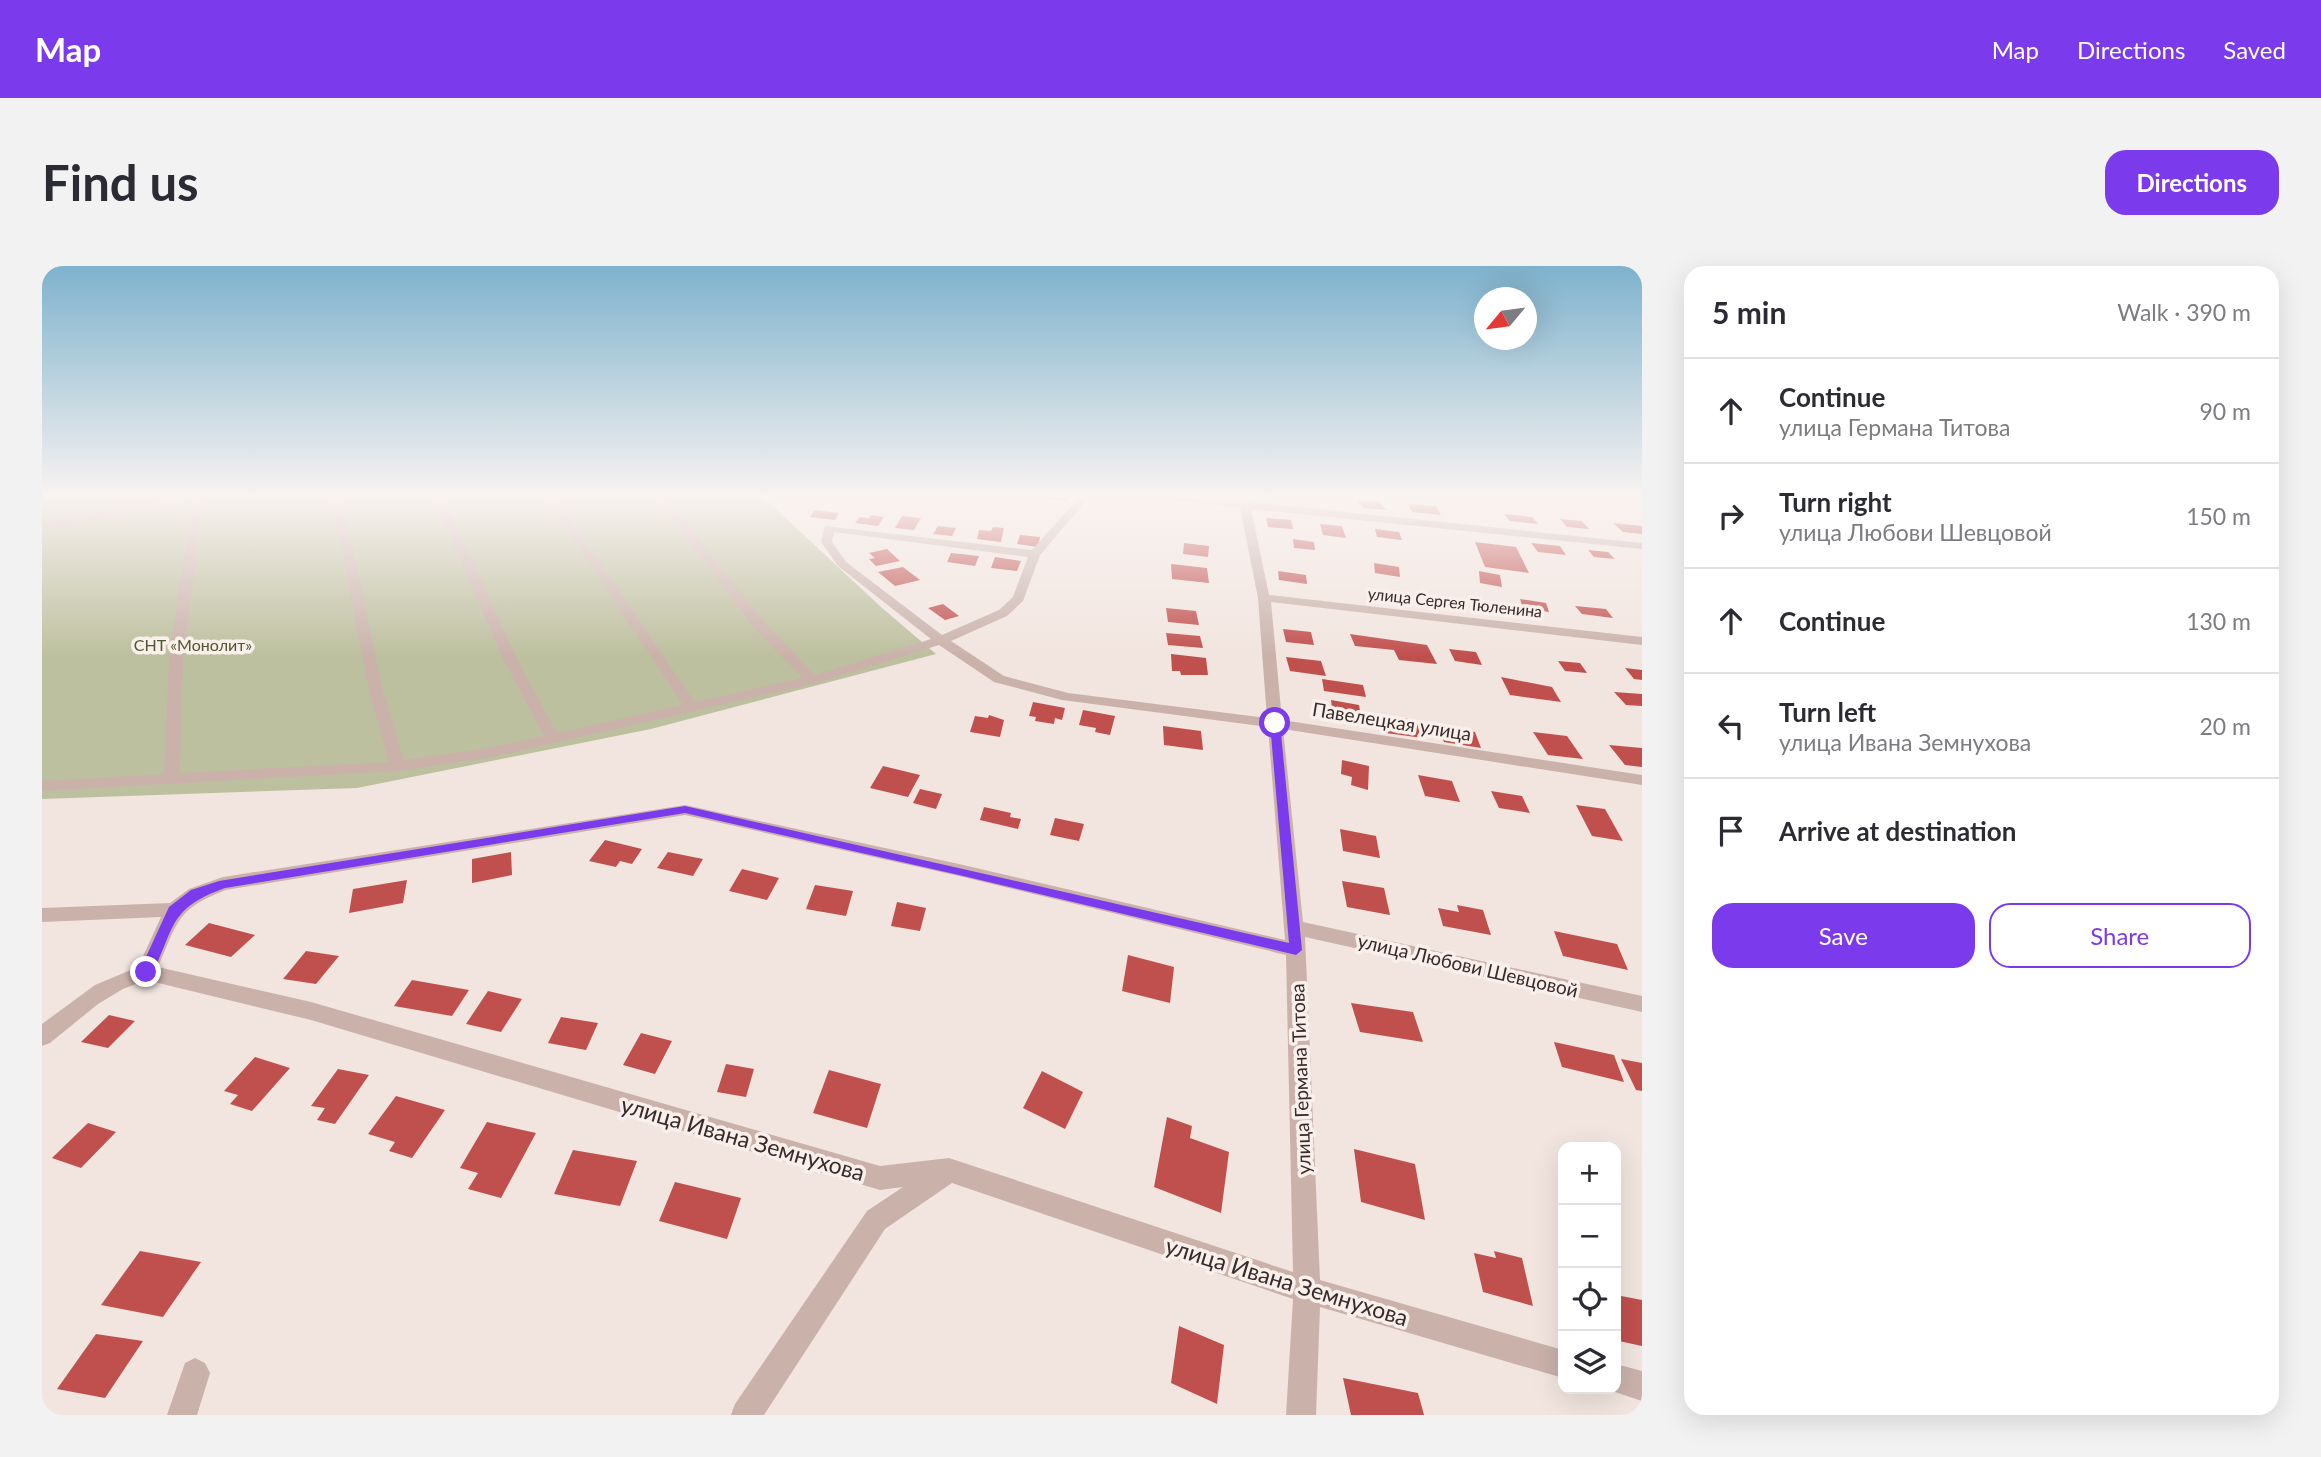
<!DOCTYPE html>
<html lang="en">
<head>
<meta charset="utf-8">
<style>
  body { margin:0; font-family:Lato,sans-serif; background:#f2f2f3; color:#2b2b33 }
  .controls { position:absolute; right:21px; bottom:21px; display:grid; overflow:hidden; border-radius:14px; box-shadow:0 7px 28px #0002 }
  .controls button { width:63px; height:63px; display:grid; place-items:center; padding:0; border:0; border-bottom:2px solid #e1e1e2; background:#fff; color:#2b2b33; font:35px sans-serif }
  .compass { position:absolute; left:1432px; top:21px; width:63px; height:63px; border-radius:50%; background:#fff; box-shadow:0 7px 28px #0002; rotate:241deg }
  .stop { position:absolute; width:21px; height:21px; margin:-16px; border:5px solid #7c3aed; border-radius:50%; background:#fff }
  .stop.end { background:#7c3aed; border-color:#fff; box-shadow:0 2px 7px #0008 }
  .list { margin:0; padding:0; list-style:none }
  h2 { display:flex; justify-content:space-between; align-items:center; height:91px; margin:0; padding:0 28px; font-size:30px }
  h2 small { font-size:23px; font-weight:400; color:#7c7c81 }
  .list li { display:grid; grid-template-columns:46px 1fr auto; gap:21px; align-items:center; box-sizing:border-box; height:105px; padding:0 28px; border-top:2px solid #e1e1e2 }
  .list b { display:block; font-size:26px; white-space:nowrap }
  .list p { margin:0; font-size:23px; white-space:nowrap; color:#7c7c81 }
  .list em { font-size:23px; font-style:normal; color:#7c7c81 }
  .actions { display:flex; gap:14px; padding:21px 28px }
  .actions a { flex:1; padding:16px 0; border:2px solid #7c3aed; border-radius:21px; text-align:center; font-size:24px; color:#7c3aed }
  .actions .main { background:#7c3aed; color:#fff }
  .icon { flex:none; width:38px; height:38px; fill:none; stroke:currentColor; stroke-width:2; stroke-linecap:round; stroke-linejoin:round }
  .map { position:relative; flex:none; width:1600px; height:1149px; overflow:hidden; border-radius:21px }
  header { display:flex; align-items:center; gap:42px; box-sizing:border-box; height:98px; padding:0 35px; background:#7c3aed; color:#fff }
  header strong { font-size:33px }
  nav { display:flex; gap:38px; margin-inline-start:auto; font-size:24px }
  .intro { display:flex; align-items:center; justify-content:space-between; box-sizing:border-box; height:168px; padding:0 42px }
  h1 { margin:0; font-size:49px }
  .button { padding:18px 32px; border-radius:21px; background:#7c3aed; color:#fff; font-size:24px; font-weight:700 }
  main { display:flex; gap:42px; padding:0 42px }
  aside { flex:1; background:#fff; border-radius:21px; box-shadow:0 7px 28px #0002 }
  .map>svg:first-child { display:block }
</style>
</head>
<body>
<header>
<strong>Map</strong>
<nav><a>Map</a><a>Directions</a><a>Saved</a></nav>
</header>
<div class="intro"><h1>Find us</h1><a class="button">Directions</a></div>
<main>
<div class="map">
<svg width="1600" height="1149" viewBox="0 0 1600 1149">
  <rect width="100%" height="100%" fill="#f2e5df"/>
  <!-- green -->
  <path fill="#bdc09f" d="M 0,229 L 719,229 L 839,341 L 894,388 L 609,463 L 315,522 L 0,533 Z"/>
  <!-- building -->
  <g fill="#c0504e">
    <path d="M 998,229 L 1026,229 L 1024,235 L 997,232 Z"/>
    <path d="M 1315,234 L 1337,235 L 1344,244 L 1321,242 Z"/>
    <path d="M 1366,238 L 1394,240 L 1399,249 L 1370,246 Z"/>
    <path d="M 773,244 L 797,247 L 793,254 L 768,251 Z"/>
    <path d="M 1462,248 L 1490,251 L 1496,258 L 1468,255 Z"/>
    <path d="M 829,249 L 842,251 L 836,260 L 813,257 L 818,251 L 827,252 Z"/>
    <path d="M 860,250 L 879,252 L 872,264 L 853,262 Z"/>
    <path d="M 1224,252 L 1249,254 L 1251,263 L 1226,261 Z"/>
    <path d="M 1518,253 L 1540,255 L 1547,263 L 1525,261 Z"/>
    <path d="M 1571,257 L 1600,260 L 1600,268 L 1581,266 Z"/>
    <path d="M 1278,258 L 1300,260 L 1304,272 L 1281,269 Z"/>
    <path d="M 896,260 L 914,262 L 910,270 L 891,268 Z"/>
    <path d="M 951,261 L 962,262 L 959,276 L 935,273 L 937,264 L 949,265 Z"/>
    <path d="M 1333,263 L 1357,266 L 1360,274 L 1335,271 Z"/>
    <path d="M 978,269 L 998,271 L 996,281 L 975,278 Z"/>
    <path d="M 1251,273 L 1272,276 L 1273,284 L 1252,282 Z"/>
    <path d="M 1433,276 L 1474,281 L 1487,307 L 1443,301 Z"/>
    <path d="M 1142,277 L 1167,280 L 1166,291 L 1141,288 Z"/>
    <path d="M 1489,277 L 1518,280 L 1524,289 L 1496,286 Z"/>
    <path d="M 845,283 L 858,295 L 834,300 L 827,293 L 833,292 L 827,287 Z"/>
    <path d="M 1546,284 L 1566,286 L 1573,293 L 1552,291 Z"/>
    <path d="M 909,287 L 937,290 L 933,300 L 905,296 Z"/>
    <path d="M 953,291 L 979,295 L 975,305 L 949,302 Z"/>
    <path d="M 1332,297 L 1357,301 L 1358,311 L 1333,307 Z"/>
    <path d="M 1129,298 L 1165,302 L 1167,317 L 1130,313 Z"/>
    <path d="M 861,301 L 878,314 L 853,320 L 836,306 Z"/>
    <path d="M 1236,305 L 1264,309 L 1265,318 L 1237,314 Z"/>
    <path d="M 1437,305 L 1458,309 L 1460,321 L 1438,317 Z"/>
    <path d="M 1478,333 L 1504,337 L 1507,346 L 1481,342 Z"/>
    <path d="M 901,338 L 917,350 L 903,354 L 886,342 Z"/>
    <path d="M 1533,340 L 1564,343 L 1571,352 L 1540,348 Z"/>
    <path d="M 1124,342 L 1154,345 L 1157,359 L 1126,356 Z"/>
    <path d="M 1241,363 L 1269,366 L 1272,379 L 1244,376 Z"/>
    <path d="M 1124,367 L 1158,370 L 1161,382 L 1126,379 Z"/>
    <path d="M 1308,368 L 1385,379 L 1395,398 L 1357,394 L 1352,384 L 1313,380 Z"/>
    <path d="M 1407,383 L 1434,386 L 1440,399 L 1413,395 Z"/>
    <path d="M 1129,388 L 1164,392 L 1166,409 L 1139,409 L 1138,405 L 1130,405 Z"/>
    <path d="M 1244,391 L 1279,395 L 1284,410 L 1248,405 Z"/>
    <path d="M 1516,395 L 1538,397 L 1545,407 L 1523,405 Z"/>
    <path d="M 1583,402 L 1600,404 L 1600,414 L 1592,413 Z"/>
    <path d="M 1459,411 L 1510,421 L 1519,436 L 1468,429 Z"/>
    <path d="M 1280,413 L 1321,419 L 1324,431 L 1282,425 Z"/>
    <path d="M 1572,426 L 1600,428 L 1600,440 L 1584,439 Z"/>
    <path d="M 1289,434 L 1317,439 L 1320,456 L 1291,451 Z"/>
    <path d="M 991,436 L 1023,442 L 1020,454 L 1013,452 L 1012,458 L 993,455 L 994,451 L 987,450 Z"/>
    <path d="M 1041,444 L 1073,450 L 1068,469 L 1053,466 L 1054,462 L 1037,459 Z"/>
    <path d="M 947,449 L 962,454 L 958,471 L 928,466 L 933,450 L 946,452 Z"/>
    <path d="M 1337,449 L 1374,454 L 1381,472 L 1344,467 Z"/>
    <path d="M 1121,460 L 1159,465 L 1161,484 L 1122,479 Z"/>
    <path d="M 1397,461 L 1433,466 L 1439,482 L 1402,476 Z"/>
    <path d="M 1491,466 L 1525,470 L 1541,493 L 1506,489 Z"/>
    <path d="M 1567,479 L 1600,482 L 1600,501 L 1583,499 Z"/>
    <path d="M 1300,494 L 1327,500 L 1326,524 L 1309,519 L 1310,511 L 1299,508 Z"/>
    <path d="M 841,500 L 878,509 L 866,531 L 828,522 Z"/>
    <path d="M 1376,509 L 1410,515 L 1418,536 L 1383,530 Z"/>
    <path d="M 878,523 L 900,528 L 894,543 L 871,537 Z"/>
    <path d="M 1449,525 L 1480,530 L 1488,547 L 1457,542 Z"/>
    <path d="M 1534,539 L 1563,543 L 1581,575 L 1550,570 Z"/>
    <path d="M 942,541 L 969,547 L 968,551 L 979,553 L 976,563 L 938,554 Z"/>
    <path d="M 1013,552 L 1042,558 L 1037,575 L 1008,569 Z"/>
    <path d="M 1298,563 L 1334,570 L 1338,592 L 1301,585 Z"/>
    <path d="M 563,574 L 600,583 L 590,598 L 578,595 L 574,601 L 547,595 Z"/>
    <path d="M 469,586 L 470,609 L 430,617 L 430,593 Z"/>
    <path d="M 626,586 L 661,593 L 651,610 L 615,602 Z"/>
    <path d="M 700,603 L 737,612 L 725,634 L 687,625 Z"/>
    <path d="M 365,614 L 361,637 L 307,647 L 311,623 Z"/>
    <path d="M 1300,615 L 1342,622 L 1348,649 L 1305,641 Z"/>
    <path d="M 773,619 L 811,625 L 804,650 L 764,643 Z"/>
    <path d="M 855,636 L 884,642 L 878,665 L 849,660 Z"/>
    <path d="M 1415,639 L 1441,644 L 1449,669 L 1401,660 L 1396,642 L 1417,646 Z"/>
    <path d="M 167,657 L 213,669 L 189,691 L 143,679 Z"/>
    <path d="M 1512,665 L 1575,678 L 1586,704 L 1521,690 Z"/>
    <path d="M 264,685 L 297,690 L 274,718 L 241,713 Z"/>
    <path d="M 1086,689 L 1132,701 L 1128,737 L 1080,725 Z"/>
    <path d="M 370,714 L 427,724 L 410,750 L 352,740 Z"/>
    <path d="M 446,725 L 480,733 L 459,766 L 424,758 Z"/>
    <path d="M 1309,737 L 1371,746 L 1381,776 L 1318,766 Z"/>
    <path d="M 67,749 L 93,755 L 66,782 L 39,776 Z"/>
    <path d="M 519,751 L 556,757 L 544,784 L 506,777 Z"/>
    <path d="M 599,767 L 630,775 L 613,808 L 581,799 Z"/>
    <path d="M 1512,776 L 1572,789 L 1582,816 L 1520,801 Z"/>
    <path d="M 213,791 L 248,802 L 210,845 L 188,838 L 196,829 L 182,825 Z"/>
    <path d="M 1579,793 L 1600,797 L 1600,825 L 1594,824 Z"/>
    <path d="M 684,798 L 712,803 L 704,831 L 675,826 Z"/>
    <path d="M 296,803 L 327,809 L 293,858 L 275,854 L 283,842 L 269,840 Z"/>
    <path d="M 787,804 L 839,818 L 825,862 L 771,847 Z"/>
    <path d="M 1000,805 L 1041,826 L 1023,863 L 981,842 Z"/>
    <path d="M 354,830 L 403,844 L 370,892 L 347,885 L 353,876 L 326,868 Z"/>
    <path d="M 1125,851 L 1150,860 L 1148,872 L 1187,886 L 1179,947 L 1112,921 Z"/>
    <path d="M 445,856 L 494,867 L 459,932 L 426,923 L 436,907 L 418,902 Z"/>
    <path d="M 46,857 L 74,866 L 39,902 L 10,892 Z"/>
    <path d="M 1312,883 L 1373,898 L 1383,954 L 1319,936 Z"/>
    <path d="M 531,884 L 595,895 L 578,940 L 512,928 Z"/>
    <path d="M 633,916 L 699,932 L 685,973 L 617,955 Z"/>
    <path d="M 98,985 L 159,996 L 121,1051 L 59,1039 Z"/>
    <path d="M 1452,985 L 1480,992 L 1491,1040 L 1441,1026 L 1432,987 L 1454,992 Z"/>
    <path d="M 1574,1029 L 1600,1034 L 1600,1080 L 1577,1075 L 1574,1066 Z"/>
    <path d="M 1137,1060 L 1182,1079 L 1175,1138 L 1129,1117 Z"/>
    <path d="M 54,1068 L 101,1075 L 63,1132 L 15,1123 Z"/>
    <path d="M 1301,1112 L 1376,1127 L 1382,1149 L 1309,1149 Z"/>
  </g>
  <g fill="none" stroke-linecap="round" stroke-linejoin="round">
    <!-- minor -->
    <g fill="#cab2ab" fill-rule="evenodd">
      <path d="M 143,229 L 162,229 L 141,390 L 138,507 L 347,496 L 327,425 L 289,229 L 299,229 L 341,425 L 362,494 L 446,482 L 502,470 L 461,393 L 390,229 L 400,229 L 475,393 L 515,467 L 641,439 L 502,229 L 512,229 L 653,436 L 760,412 L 713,363 L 634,258 L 608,229 L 618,229 L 642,254 L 723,357 L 773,409 L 889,373 L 796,300 L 779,276 L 783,260 L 990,284 L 1039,229 L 1049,229 L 998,289 L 981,335 L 965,350 L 909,375 L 962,410 L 1026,427 L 1225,452 L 1216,332 L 1198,241 L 1108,232 L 1103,229 L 1134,229 L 1197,235 L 1196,229 L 1206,229 L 1208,236 L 1600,277 L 1600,283 L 1209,243 L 1227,329 L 1600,371 L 1600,379 L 1229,336 L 1240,454 L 1600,509 L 1600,519 L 1241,463 L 1261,656 L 1600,730 L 1600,746 L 1263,671 L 1278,1014 L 1521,1084 L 1521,1112 L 1278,1041 L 1274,1149 L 1244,1149 L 1251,1033 L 910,917 L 843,963 L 722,1149 L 689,1149 L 693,1138 L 825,945 L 861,921 L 838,924 L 269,754 L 104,714 L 81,723 L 56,738 L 8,777 L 0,780 L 0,758 L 53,719 L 96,701 L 119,651 L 0,656 L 0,642 L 128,637 L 147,623 L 181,611 L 643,539 L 917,598 L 1243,674 L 1226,461 L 1020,434 L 952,416 L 897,379 L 775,417 L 446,492 L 356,505 L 0,525 L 0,515 L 122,508 L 127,390 L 151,233 L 0,265 L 0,259 ZM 792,266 L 986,291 L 971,331 L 957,344 L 900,369 L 804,296 L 790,276 ZM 643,549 L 917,610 L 1244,689 L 1251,1006 L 907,892 L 838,900 L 269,736 L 116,701 C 136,656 134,643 184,624 Z"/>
      <path d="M 153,1092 L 163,1097 L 168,1107 L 155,1149 L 125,1149 L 143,1097 Z"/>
      <path d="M 1574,1098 L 1600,1105 L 1600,1135 L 1564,1123 L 1574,1123 Z"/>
    </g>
  </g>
  <!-- sky -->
  <linearGradient id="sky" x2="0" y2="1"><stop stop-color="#7eb2cd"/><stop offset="0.59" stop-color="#f9f3f1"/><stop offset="1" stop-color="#f9f3f1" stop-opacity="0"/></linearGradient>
  <rect width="1600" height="390" fill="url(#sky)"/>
  <!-- route -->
  <path fill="#7c3aed" d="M 1233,454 L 1238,457 L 1260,684 L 1254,689 L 917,609 L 643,547 L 183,622 C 125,643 134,661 109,710 L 99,710 L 97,706 L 127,641 L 149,624 L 177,615 L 643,540 L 1247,677 L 1228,457 Z"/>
  <g text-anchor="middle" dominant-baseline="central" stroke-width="7" stroke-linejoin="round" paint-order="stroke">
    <!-- far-street labels -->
    <g font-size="16" fill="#382b2a" stroke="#f9f0eb">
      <text transform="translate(1413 336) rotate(6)">улица Сергея Тюленина</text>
    </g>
    <!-- far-park labels -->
    <g font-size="16" fill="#4f552f" stroke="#f9f0eb">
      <text x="151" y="378">СНТ «Монолит»</text>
    </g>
    <!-- street labels -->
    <g font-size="19" fill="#382b2a" stroke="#f9f0eb">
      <text transform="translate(1350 455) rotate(9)">Павелецкая улица</text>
      <text transform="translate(1426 699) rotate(13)">улица Любови Шевцовой</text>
      <text transform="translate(1258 813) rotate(-92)">улица Германа Титова</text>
    </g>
    <!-- near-street labels -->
    <g font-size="23" fill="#382b2a" stroke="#f9f0eb">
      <text transform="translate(701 872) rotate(16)">улица Ивана Земнухова</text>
      <text transform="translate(1245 1015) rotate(17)">улица Ивана Земнухова</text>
    </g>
  </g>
</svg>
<div class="controls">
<button>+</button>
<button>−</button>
<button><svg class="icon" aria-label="locate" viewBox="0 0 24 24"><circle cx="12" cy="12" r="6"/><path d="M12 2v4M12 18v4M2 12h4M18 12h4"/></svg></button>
<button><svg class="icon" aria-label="layers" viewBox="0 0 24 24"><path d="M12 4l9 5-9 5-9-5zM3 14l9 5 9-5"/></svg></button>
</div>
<svg class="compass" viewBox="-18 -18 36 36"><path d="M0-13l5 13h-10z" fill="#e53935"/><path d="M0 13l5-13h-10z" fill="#7c7c81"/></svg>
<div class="stop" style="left:1233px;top:457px"></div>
<div class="stop end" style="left:104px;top:706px"></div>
</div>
<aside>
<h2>5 min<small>Walk · 390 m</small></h2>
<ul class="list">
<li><svg class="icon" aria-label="ahead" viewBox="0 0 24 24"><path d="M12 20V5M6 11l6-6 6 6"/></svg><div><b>Continue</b><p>улица Германа Титова</p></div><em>90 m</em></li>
<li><svg class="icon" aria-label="right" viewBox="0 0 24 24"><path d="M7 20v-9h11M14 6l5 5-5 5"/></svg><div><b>Turn right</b><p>улица Любови Шевцовой</p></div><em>150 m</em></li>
<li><svg class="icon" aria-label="ahead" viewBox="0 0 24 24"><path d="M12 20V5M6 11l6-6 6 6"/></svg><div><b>Continue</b></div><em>130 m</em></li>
<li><svg class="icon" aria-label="left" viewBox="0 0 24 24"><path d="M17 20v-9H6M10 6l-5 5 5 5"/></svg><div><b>Turn left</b><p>улица Ивана Земнухова</p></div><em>20 m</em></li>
<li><svg class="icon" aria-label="arrive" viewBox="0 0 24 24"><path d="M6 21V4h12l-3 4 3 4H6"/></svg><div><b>Arrive at destination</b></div></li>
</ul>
<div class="actions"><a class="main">Save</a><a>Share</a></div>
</aside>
</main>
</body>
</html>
